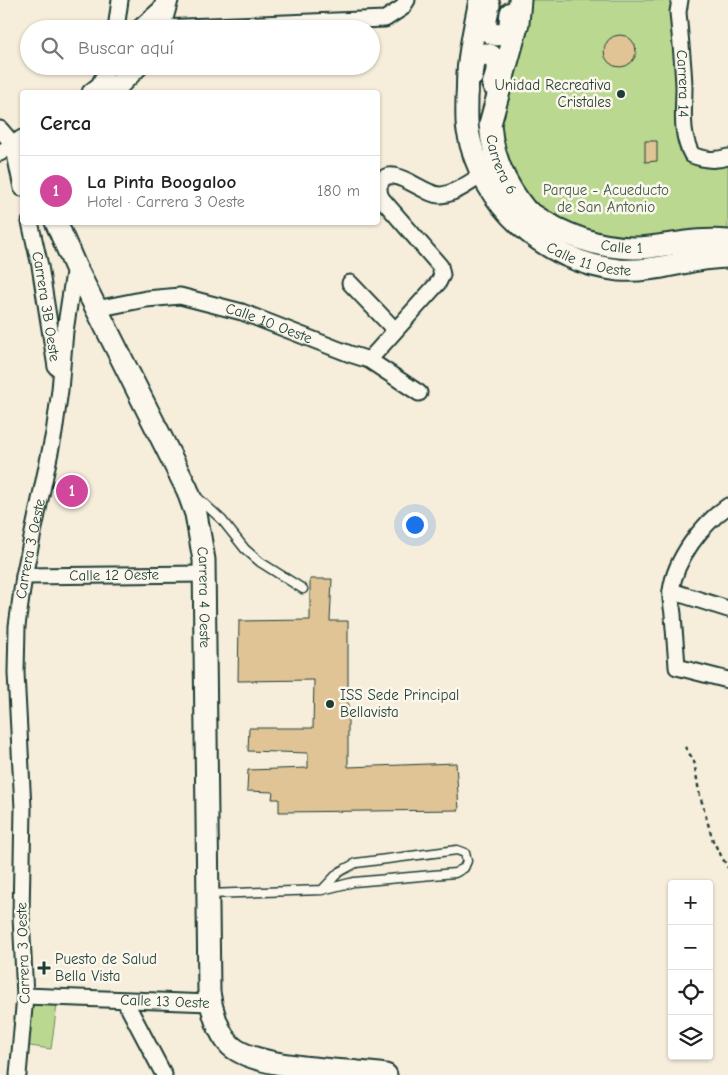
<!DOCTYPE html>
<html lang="es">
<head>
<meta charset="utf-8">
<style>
  body { margin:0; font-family:"Comic Neue",sans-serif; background:#f6f6f6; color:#222 }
  .controls { position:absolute; right:15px; bottom:15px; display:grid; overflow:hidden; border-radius:5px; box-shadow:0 1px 4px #0004 }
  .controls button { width:45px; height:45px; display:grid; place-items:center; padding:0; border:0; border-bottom:1px solid #e0e0e0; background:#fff; color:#222; font:25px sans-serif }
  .you { position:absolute; left:414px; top:524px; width:18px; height:18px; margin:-12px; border:4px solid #fff; border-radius:50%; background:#1a73e8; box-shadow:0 0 0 8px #1a73e833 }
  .badge { display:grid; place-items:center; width:32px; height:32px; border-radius:50%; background:#1f3d34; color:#fff; font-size:16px; font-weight:700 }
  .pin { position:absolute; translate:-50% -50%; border:2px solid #fff; box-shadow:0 1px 5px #0006 }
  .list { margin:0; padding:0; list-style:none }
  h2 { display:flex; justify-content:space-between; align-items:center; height:65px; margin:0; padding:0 20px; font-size:21px }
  h2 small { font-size:16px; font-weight:400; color:#767676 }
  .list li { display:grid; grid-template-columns:32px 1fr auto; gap:15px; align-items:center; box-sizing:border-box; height:70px; padding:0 20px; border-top:1px solid #e0e0e0 }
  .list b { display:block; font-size:19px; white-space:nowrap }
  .list p { margin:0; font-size:16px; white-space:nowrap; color:#767676 }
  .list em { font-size:16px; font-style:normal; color:#767676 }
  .icon { flex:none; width:28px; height:28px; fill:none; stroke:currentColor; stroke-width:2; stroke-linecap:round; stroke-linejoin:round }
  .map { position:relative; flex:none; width:728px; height:1075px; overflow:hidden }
  .search { position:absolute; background:#fff; box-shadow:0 1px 4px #0004; left:20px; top:20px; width:360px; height:55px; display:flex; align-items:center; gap:12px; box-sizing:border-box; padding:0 18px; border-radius:28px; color:#767676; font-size:19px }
  .panel { position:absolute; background:#fff; box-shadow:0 1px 4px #0004; left:20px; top:90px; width:360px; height:135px; border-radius:5px }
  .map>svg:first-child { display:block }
</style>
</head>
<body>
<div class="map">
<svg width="728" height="1075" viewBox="0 0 728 1075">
  <rect width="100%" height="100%" fill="#f6eddb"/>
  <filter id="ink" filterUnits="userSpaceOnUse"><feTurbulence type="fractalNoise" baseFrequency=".02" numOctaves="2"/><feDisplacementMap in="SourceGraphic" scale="10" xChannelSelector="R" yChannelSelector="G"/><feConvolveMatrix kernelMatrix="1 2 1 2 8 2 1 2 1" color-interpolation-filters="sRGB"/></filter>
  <g filter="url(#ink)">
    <!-- green -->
    <g fill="#bbd890" stroke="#6d8a62">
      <path d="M 520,0 L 680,0 L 692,155 L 728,157 L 728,241 L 634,249 L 524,208 L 491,137 Z"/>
      <path d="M 29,1001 L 57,1005 L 51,1049 L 23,1045 Z"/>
    </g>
    <!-- building -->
    <g fill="#e1c495" stroke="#1f3d34">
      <circle cx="620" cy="51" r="16"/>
      <path d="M 645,141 L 657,141 L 657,161 L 645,162 Z"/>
      <path d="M 310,579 L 332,579 L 330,621 L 348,621 L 348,767 L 456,763 L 459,810 L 279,812 L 279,799 L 272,799 L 273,792 L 247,791 L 248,770 L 308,768 L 308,753 L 248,751 L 249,728 L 313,728 L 314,680 L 238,681 L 239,621 L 310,620 Z"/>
    </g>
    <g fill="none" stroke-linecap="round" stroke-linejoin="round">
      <!-- lane casing -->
      <g stroke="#1f3d34" stroke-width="11">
        <g id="lane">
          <path d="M 195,495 L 222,520 L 245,549 L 260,562 L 303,589"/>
          <path d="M 209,894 L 322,890 L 354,882 L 455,873 L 464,868 L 467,861 L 465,853 L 457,850 L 356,863 L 339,872 L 322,890"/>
        </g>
      </g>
      <!-- street casing -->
      <g stroke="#1f3d34" stroke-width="19">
        <g id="street">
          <path id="s1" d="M 680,0 L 678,12 C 680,36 683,61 684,86 C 684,110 680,133 692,155 C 705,160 715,161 728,157"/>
          <path d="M 159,28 L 385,19 L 402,8 L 407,0"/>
          <path d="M 116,29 L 120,0"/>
          <path d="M 138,29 L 165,5"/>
          <path d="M 90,92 L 99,85 L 109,66"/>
          <path d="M 0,129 L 13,144 L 22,188"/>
          <path d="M 0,153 L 22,138"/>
          <path id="s2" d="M 30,222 L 40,266 L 56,367"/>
          <path d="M 350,283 L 395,330"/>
          <path id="s3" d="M 106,307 L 146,299 L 180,296 L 242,312 L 350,354 L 369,360 L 419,393"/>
          <path d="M 369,360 L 438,283 L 442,275 L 440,266 L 382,199 C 379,194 378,189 380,184 C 390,160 423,196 441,195 C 455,194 470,182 482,175"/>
          <path d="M 728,506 C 702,524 675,559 671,591 C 670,598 672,606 673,614 C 674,632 676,649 677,667 L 728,680"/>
          <path id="s4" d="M 24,576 L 204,574"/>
          <path d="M 671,591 L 728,609"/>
          <path id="s5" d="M 25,996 L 210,1003"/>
          <path d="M 125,1001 L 164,1075"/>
          <path id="s6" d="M 18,1075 L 25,996 L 21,916 L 23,808 L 16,673 L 17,626 L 24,576 L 54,433 L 60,390 L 65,331 L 75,266"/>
        </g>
      </g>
      <!-- secondary casing -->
      <g stroke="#1f3d34" stroke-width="25">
        <g id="secondary">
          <path id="s7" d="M 480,0 C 476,21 471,42 469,63 C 467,75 468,86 467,97 C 467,109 466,120 468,131 C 481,205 545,262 619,270 C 657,273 691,257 728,257"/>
          <path id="s8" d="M 520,0 L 518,23 L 490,124 C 493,166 512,196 539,226"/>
          <path d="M 489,5 C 488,11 485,20 486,26 C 488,36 503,38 508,29 C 511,25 510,17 511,13"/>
          <path d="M 159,29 L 167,0"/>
          <path d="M 472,76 C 473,70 473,61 478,57 C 487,49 498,58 497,68 C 497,74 495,79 493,85"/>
          <path d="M 111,92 L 137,66"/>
          <path id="s9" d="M 530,213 C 566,237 607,252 651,247 C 676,244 702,238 728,241"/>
          <path id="s10" d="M 56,222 L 75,266 L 187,489 L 196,514 L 204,560 L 209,992 C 211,1008 218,1033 230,1045 C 255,1070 350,1069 386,1075"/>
        </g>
      </g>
      <!-- path -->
      <path stroke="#1f3d34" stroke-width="2.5" stroke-dasharray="4 4" stroke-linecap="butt" d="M 685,747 L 694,761 L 699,792 L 713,841 L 728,868"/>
      <!-- lane -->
      <use href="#lane" stroke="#fbf7ec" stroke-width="8"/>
      <!-- street -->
      <use href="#street" stroke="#fbf7ec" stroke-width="15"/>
      <!-- secondary -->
      <use href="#secondary" stroke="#fbf7ec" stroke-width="21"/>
    </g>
  </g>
  <!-- markers -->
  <g fill="#1f3d34" stroke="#fbf7ec" stroke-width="2">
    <circle cx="621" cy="94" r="5"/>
    <circle cx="330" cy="704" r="5"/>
    <path d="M41.5 960.5h5v5h5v5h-5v5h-5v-5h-5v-5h5z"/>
  </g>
  <g text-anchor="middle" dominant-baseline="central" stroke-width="5" stroke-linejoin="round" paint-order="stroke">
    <!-- street labels -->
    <g font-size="15" fill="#1f3d34" stroke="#fbf7ec">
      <text stroke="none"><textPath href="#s1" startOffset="84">Carrera 14</textPath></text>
      <text stroke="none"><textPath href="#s8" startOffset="170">Carrera 6</textPath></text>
      <text stroke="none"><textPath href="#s9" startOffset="99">Calle 1</textPath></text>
      <text stroke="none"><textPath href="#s7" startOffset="320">Calle 11 Oeste</textPath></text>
      <text stroke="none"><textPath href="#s2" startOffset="86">Carrera 3B Oeste</textPath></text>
      <text stroke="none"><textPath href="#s3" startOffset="168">Calle 10 Oeste</textPath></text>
      <text stroke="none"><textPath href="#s6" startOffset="528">Carrera 3 Oeste</textPath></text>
      <text stroke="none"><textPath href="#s4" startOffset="90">Calle 12 Oeste</textPath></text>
      <text stroke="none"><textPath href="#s10" startOffset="408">Carrera 4 Oeste</textPath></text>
      <text transform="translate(23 953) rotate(-92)">Carrera 3 Oeste</text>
      <text stroke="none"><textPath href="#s5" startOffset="140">Calle 13 Oeste</textPath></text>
    </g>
    <!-- poi labels -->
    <g font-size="15" fill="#1f3d34" stroke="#fbf7ec" text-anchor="start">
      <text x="611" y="85" text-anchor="end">Unidad Recreativa<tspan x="611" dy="17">Cristales</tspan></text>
      <text x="340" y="695">ISS Sede Principal<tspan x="340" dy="17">Bellavista</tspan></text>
      <text x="55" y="959">Puesto de Salud<tspan x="55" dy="17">Bella Vista</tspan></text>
    </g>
    <!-- park labels -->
    <g font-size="15" fill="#3e5c46" stroke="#fbf7ec">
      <text x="606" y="190">Parque - Acueducto<tspan x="606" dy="17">de San Antonio</tspan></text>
    </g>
  </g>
</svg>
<div class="controls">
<button>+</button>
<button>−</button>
<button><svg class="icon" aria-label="locate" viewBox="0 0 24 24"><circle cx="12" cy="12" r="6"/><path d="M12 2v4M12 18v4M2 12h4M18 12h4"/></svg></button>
<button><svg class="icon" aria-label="layers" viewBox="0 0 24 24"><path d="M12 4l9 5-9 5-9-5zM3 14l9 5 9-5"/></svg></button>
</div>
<div class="you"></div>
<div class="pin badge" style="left:72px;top:491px;background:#d1479c">1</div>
<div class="search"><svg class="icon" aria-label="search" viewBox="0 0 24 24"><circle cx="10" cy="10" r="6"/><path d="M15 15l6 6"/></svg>Buscar aquí</div>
<section class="panel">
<h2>Cerca<small></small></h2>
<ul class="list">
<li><span class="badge" style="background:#d1479c">1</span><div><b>La Pinta Boogaloo</b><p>Hotel · Carrera 3 Oeste</p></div><em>180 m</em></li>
</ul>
</section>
</div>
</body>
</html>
